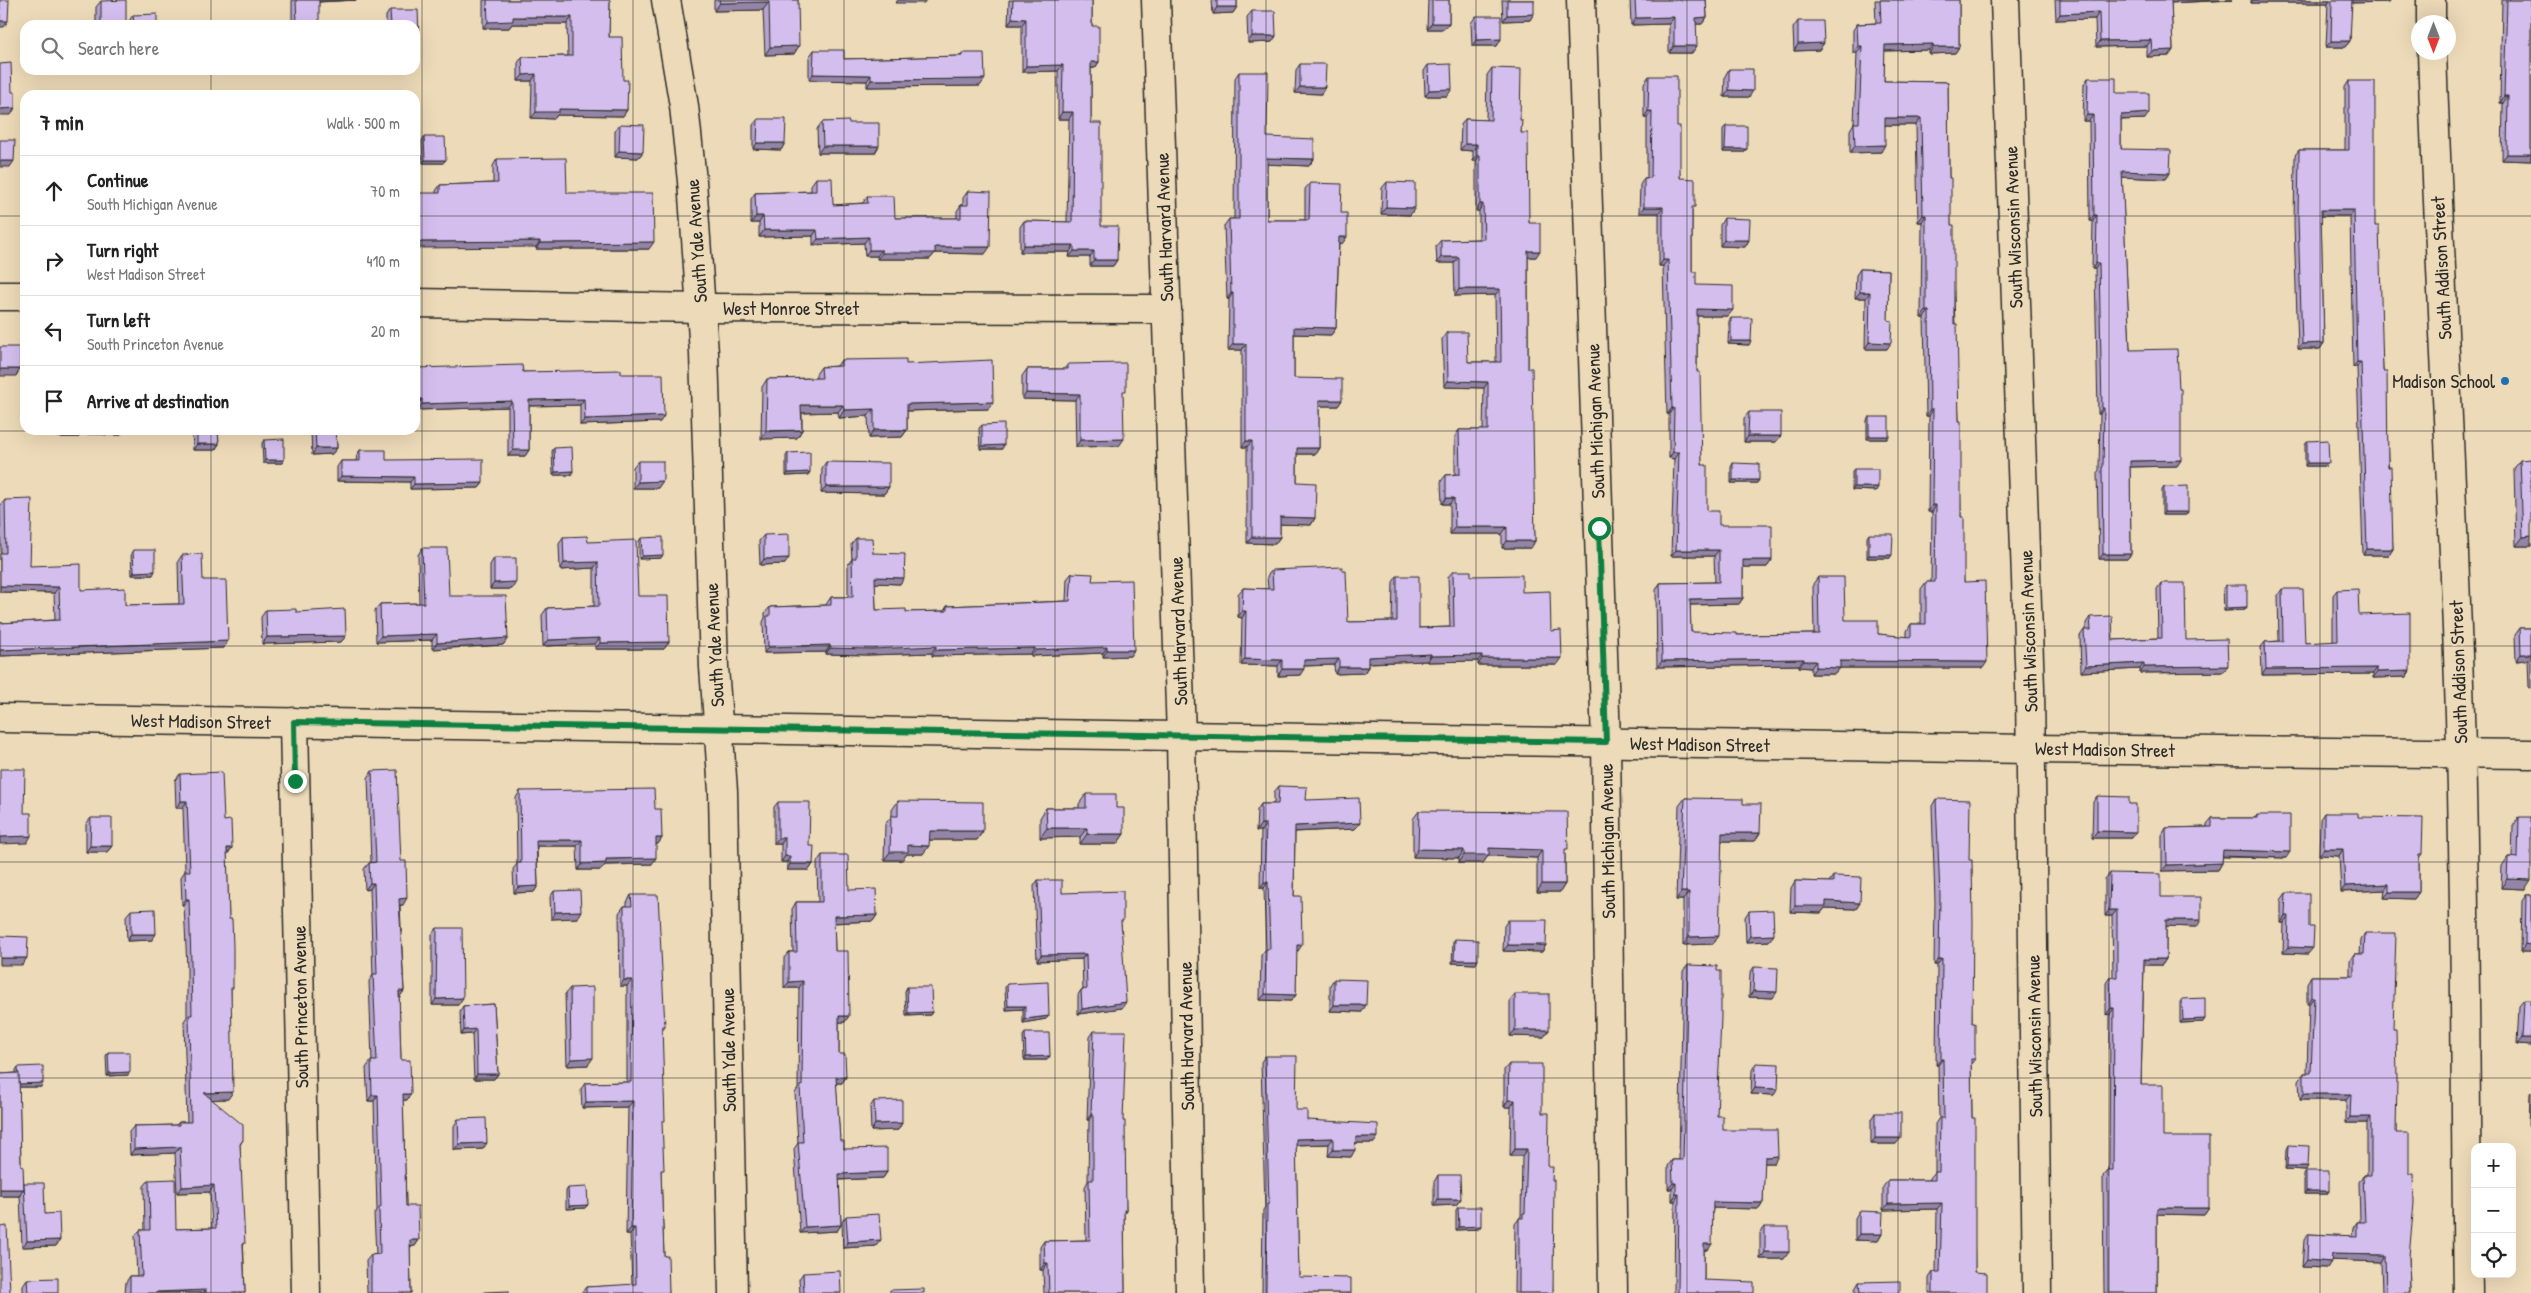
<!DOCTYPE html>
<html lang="en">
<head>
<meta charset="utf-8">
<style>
  body { margin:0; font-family:"Patrick Hand",sans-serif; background:#f6f6f6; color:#222 }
  .controls { position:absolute; right:15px; bottom:15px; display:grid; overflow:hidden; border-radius:10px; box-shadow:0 5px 20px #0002 }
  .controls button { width:45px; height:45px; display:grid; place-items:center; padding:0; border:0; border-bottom:1px solid #e0e0e0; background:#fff; color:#222; font:25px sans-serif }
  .compass { position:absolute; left:2411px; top:15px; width:45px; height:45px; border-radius:50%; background:#fff; box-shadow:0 5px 20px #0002; rotate:180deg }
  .stop { position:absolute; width:15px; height:15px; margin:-11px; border:4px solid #0b8043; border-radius:50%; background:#fff }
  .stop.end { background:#0b8043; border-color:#fff; box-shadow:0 1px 5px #0008 }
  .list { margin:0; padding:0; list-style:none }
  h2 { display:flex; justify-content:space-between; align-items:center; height:65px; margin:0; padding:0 20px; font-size:21px }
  h2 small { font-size:16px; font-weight:400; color:#767676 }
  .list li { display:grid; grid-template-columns:32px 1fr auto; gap:15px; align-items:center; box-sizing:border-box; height:70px; padding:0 20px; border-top:1px solid #e0e0e0 }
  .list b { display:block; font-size:19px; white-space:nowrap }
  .list p { margin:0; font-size:16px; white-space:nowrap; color:#767676 }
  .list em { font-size:16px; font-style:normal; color:#767676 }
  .icon { flex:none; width:28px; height:28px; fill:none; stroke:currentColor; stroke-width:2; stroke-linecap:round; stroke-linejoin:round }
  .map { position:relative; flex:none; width:2531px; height:1293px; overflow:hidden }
  .search { position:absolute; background:#fff; box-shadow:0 5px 20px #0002; left:20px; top:20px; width:400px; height:55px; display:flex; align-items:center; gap:12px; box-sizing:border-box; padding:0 18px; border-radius:15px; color:#767676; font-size:19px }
  .panel { position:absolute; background:#fff; box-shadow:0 5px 20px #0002; left:20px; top:90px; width:400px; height:345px; border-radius:15px }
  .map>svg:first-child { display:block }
</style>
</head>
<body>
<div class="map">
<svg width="2531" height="1293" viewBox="0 0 2531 1293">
  <rect width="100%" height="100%" fill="#eddab8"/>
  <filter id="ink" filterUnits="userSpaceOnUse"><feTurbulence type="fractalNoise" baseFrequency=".02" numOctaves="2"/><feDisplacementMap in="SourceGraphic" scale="10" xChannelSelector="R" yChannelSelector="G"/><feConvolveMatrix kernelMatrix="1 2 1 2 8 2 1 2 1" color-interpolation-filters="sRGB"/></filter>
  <g filter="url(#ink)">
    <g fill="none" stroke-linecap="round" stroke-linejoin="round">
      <!-- minor casing -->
      <g stroke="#2b2b2b" stroke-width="31">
        <g id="minor">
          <path d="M 666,0 L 684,106 L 692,181 L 704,353 L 714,667 L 723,791 L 733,1293"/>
          <path d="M 1156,0 L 1181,736 L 1190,1293"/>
          <path d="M 1581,0 L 1606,742 L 1613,1293"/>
          <path d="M 2005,0 L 2030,688 L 2037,1293"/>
          <path d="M 2431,0 L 2431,22"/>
          <path d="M 2432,52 C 2440,285 2455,518 2461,750 C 2466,931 2465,1112 2468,1293"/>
          <path d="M 0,296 L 25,296"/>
          <path d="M 415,303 L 701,308 L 1167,309"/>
          <path d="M 0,718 L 2030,749 L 2531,754"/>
          <path d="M 294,722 L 306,1293"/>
        </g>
      </g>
      <!-- minor -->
      <use href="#minor" stroke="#eddab8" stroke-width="28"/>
    </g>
    <!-- wall -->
    <g fill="#b6a3cd" stroke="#2b2b2b">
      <path d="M 292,0 L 357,0 L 319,2 L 317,25 L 292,25 Z"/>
      <path d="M 483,0 L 610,0 L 609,37 L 623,80 L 627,110 L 623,116 L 557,115 L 554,119 L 531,118 L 532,81 L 518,81 L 518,63 L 522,57 L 568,56 L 567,24 L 512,24 L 509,28 L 483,28 Z"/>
      <path d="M 714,0 L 798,0 L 794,54 L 765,55 L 763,10 L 714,11 Z"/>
      <path d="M 1009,0 L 1092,0 L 1092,26 L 1099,62 L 1095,68 L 1091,68 L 1091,123 L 1101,226 L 1117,260 L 1113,266 L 1090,266 L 1090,257 L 1069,257 L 1070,252 L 1020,252 L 1020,227 L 1024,221 L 1067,222 L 1069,119 L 1058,119 L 1058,71 L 1022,72 L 1022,25 L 1008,25 Z"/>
      <path d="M 1212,0 L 1237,0 L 1237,7 L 1233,13 L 1213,14 Z"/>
      <path d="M 1428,0 L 1449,0 L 1449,23 L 1444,29 L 1427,29 Z"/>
      <path d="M 1502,0 L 1534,0 L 1530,20 L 1503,21 Z"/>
      <path d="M 1630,0 L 1706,0 L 1707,17 L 1702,24 L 1696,24 L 1692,53 L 1669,53 L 1669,24 L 1631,25 Z"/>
      <path d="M 1875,0 L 1959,0 L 1959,47 L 1955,53 L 1929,54 L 1929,50 L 1884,51 L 1884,81 L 1948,82 L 1949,178 L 1959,421 L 1961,517 L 1964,582 L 1983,668 L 1840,668 L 1835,674 L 1811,674 L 1811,668 L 1799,667 L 1799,665 L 1657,667 L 1656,590 L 1660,583 L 1715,582 L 1714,556 L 1671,556 L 1674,459 L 1669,458 L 1669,414 L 1667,414 L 1663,266 L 1659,266 L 1659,213 L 1639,213 L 1640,185 L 1644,178 L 1647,178 L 1647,118 L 1644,118 L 1644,83 L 1649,76 L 1677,126 L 1680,178 L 1692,211 L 1692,272 L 1696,285 L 1728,316 L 1697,316 L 1697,372 L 1702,465 L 1707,511 L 1719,525 L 1772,560 L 1767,567 L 1743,567 L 1743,598 L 1739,604 L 1690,605 L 1691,632 L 1737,635 L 1814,634 L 1813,584 L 1818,577 L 1845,620 L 1878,634 L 1907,637 L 1907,631 L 1911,624 L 1921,624 L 1921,589 L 1926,582 L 1931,582 L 1932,512 L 1928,512 L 1929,416 L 1926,416 L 1924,318 L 1921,318 L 1922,222 L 1918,222 L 1916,125 L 1885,125 L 1881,152 L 1850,153 L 1850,130 L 1854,123 L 1857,53 L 1853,53 L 1853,30 L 1857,24 L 1876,23 Z"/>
      <path d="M 2055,0 L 2232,0 L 2171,3 L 2173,50 L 2169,56 L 2147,57 L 2147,46 L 2096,47 L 2095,19 L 2056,20 Z"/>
      <path d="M 2251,0 L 2391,0 L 2389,2 L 2351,3 L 2350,41 L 2345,47 L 2326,47 L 2328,3 L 2251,3 Z"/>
      <path d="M 2502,0 L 2531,0 L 2531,161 L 2502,160 L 2503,103 L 2500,103 Z"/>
      <path d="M 101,1 L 126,25 L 96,25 L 96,7 Z"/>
      <path d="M 390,10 L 415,25 L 386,25 L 386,16 Z"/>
      <path d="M 1252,11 L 1276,36 L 1272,42 L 1248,43 L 1247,17 Z"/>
      <path d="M 133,15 L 157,25 L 129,25 L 129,21 Z"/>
      <path d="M 1476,16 L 1501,39 L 1497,46 L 1472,46 L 1471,23 Z"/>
      <path d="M 1798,21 L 1824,43 L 1819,50 L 1794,51 L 1793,28 Z"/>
      <path d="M 814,50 L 844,59 L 960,56 L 962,53 L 980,86 L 867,87 L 867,81 L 809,80 L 809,57 Z"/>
      <path d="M 1300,64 L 1325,87 L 1321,94 L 1295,93 L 1296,70 Z"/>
      <path d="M 1428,65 L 1447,96 L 1425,96 L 1424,71 Z"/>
      <path d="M 1492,68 L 1520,120 L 1529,223 L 1536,257 L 1528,257 L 1528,368 L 1535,541 L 1531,548 L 1502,548 L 1502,534 L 1450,534 L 1450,504 L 1442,504 L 1441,481 L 1446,475 L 1455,474 L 1455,436 L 1459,430 L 1483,430 L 1484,388 L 1444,387 L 1442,339 L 1447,332 L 1468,362 L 1496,362 L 1495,295 L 1455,296 L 1454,263 L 1437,263 L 1436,246 L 1441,240 L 1479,239 L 1479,211 L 1476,211 L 1476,161 L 1473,161 L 1473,151 L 1460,150 L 1461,125 L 1465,119 L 1486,120 L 1487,75 Z"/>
      <path d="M 1729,69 L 1749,97 L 1724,97 L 1725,76 Z"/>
      <path d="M 1239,72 L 1267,137 L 1314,159 L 1309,166 L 1267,164 L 1267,220 L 1305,220 L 1305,189 L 1310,183 L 1341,213 L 1342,244 L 1339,244 L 1336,328 L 1331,335 L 1294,334 L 1294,378 L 1342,400 L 1338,406 L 1319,406 L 1319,448 L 1315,454 L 1297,454 L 1297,482 L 1315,518 L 1311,525 L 1280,524 L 1280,537 L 1275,544 L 1247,543 L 1247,447 L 1242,447 L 1242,350 L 1228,350 L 1229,299 L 1227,299 L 1224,226 L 1229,219 L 1234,219 L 1235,78 Z"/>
      <path d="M 2088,78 L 2116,93 L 2145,119 L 2121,120 L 2121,149 L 2170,173 L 2166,179 L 2122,177 L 2130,350 L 2181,460 L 2177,466 L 2130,467 L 2131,554 L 2127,559 L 2099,559 L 2097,473 L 2099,470 L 2100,414 L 2098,414 L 2095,269 L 2092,269 L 2093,221 L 2090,221 L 2089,121 L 2083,121 L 2084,84 Z"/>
      <path d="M 2349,81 L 2375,226 L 2393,549 L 2389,555 L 2363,555 L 2357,367 L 2353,367 L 2350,216 L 2321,216 L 2324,343 L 2320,349 L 2298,349 L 2294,224 L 2295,155 L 2299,150 L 2345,150 L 2345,87 Z"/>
      <path d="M 758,119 L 785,143 L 781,150 L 753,149 L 753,125 Z"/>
      <path d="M 822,122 L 849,123 L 875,153 L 818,153 L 817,129 Z"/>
      <path d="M 620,124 L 643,152 L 638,158 L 615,157 L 615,130 Z"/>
      <path d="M 1726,126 L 1747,149 L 1745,152 L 1723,152 L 1723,129 Z"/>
      <path d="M 424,137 L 443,163 L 423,163 L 422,141 Z"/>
      <path d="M 497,159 L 567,193 L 649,249 L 536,249 L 536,247 L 436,193 L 436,191 L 440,185 L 493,183 L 493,166 Z"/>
      <path d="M 816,178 L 833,205 L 863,203 L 867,196 L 895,218 L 957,218 L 957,211 L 961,205 L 963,205 L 963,198 L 968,191 L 985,254 L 935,253 L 930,259 L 877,259 L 877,256 L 865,256 L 864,243 L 813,245 L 813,236 L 759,237 L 759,223 L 751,223 L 751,199 L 755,193 L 811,191 L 811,185 Z"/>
      <path d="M 1387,182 L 1410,215 L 1381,214 L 1382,188 Z"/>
      <path d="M 1724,218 L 1749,240 L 1745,247 L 1720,246 L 1720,225 Z"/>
      <path d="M 1860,269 L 1889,270 L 1887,349 L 1865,349 L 1866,298 L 1855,298 L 1856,275 Z"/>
      <path d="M 1731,318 L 1749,345 L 1728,344 L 1729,321 Z"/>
      <path d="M 841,360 L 906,364 L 988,409 L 907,411 L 907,430 L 902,437 L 869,438 L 868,416 L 839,418 L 838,412 L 802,413 L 802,430 L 797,438 L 761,439 L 762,387 L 767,379 L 816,378 L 816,374 L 821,367 L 837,366 Z"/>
      <path d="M 1068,364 L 1123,396 L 1119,446 L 1076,447 L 1075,400 L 1022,399 L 1022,376 L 1027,369 L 1064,369 Z"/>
      <path d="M 415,368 L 523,372 L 621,374 L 660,422 L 580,425 L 580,405 L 529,406 L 529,450 L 525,456 L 508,456 L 508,407 L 418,410 L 418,405 L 415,405 Z"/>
      <path d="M 1749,412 L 1776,442 L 1744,442 L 1744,418 Z"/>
      <path d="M 1869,417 L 1887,439 L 1867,439 L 1867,420 Z"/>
      <path d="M 982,425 L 1002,449 L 980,449 L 979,428 Z"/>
      <path d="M 58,430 L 124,430 L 121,435 L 82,434 L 79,437 L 58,437 Z"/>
      <path d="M 192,430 L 218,430 L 219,444 L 215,450 L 193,450 Z"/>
      <path d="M 311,430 L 336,430 L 337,448 L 332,454 L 312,455 Z"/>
      <path d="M 264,440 L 284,460 L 282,463 L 263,463 L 262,443 Z"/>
      <path d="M 2307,441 L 2329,463 L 2326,466 L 2305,466 L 2305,444 Z"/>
      <path d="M 554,448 L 573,471 L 571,475 L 553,475 L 552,451 Z"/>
      <path d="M 360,450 L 386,460 L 483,483 L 479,488 L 410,489 L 410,482 L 337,481 L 337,467 L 341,461 L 356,461 L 357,455 Z"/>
      <path d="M 788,453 L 810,472 L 808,475 L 786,476 L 786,456 Z"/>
      <path d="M 2520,460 L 2531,546 L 2516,546 L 2514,469 Z"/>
      <path d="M 638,461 L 658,488 L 633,488 L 633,467 Z"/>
      <path d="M 826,462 L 889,487 L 884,494 L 821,493 L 822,468 Z"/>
      <path d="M 1733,463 L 1759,480 L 1757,483 L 1731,483 L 1731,467 Z"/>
      <path d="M 1854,469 L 1876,491 L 1852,490 L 1852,472 Z"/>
      <path d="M 2164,487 L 2186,515 L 2162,515 L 2162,490 Z"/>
      <path d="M 5,500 L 30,566 L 81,590 L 125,605 L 179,604 L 178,561 L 182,555 L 203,580 L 228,641 L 223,648 L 0,656 L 0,623 L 55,620 L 54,593 L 0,592 L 0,553 L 1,553 L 0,506 Z"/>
      <path d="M 1869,534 L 1890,558 L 1867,558 L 1867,537 Z"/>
      <path d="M 764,535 L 785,564 L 760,565 L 759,541 Z"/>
      <path d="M 563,537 L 588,542 L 638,596 L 669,642 L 664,649 L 595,649 L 595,644 L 543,646 L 542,615 L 547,608 L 594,606 L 594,568 L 560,570 L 559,544 Z"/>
      <path d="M 641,538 L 661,558 L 639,559 L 639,541 Z"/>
      <path d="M 856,538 L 873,553 L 904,578 L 900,584 L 875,583 L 876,610 L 906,612 L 944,611 L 947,606 L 1066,601 L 1067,579 L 1072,573 L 1092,581 L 1134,650 L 1130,656 L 1103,657 L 1103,653 L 1031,656 L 1031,654 L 932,656 L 932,653 L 868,655 L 826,654 L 826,652 L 764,653 L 763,622 L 765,618 L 765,613 L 770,607 L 826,605 L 827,603 L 831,597 L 848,597 L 848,564 L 852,559 L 851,544 Z"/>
      <path d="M 422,548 L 449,596 L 508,638 L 503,645 L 432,649 L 432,640 L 376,642 L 375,610 L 380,604 L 419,603 L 418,555 Z"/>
      <path d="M 133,550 L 153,575 L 132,575 L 131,553 Z"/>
      <path d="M 494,558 L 512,589 L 490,589 L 490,565 Z"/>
      <path d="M 1272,570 L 1348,622 L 1392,621 L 1393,582 L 1397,576 L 1419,628 L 1450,627 L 1448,577 L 1453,571 L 1522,592 L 1551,631 L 1557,665 L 1478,665 L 1478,661 L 1427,662 L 1427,661 L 1368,663 L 1368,667 L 1364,673 L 1335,674 L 1334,665 L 1304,666 L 1300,675 L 1278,676 L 1278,666 L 1241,665 L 1242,618 L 1238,617 L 1238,594 L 1243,588 L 1268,589 L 1267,576 Z"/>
      <path d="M 2161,583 L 2186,640 L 2228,666 L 2224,672 L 2140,673 L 2140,669 L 2081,672 L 2080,636 L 2084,630 L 2086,630 L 2086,623 L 2090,617 L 2113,640 L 2158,638 L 2157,589 Z"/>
      <path d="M 2226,585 L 2245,610 L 2224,611 L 2223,588 Z"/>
      <path d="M 2282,589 L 2305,643 L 2333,642 L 2333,595 L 2337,590 L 2359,615 L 2410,671 L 2406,677 L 2373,678 L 2373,674 L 2262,675 L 2261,647 L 2265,642 L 2279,641 L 2278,595 Z"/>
      <path d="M 266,610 L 296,612 L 346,636 L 341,642 L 262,644 L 261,617 Z"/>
      <path d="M 2520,628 L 2531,628 L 2531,688 L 2529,688 L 2528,660 L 2516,661 L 2515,635 Z"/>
      <path d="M 372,771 L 403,905 L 400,905 L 404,991 L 399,997 L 401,1060 L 407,1100 L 403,1100 L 406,1206 L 419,1240 L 415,1246 L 410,1246 L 411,1293 L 367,1293 L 366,1261 L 371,1255 L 376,1254 L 374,1214 L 377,1210 L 374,1101 L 368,1101 L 366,1068 L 371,1061 L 372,1061 L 369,981 L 373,975 L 370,889 L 365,890 L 364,869 L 369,863 L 371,862 L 368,778 Z"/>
      <path d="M 180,774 L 224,821 L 232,848 L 227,854 L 231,992 L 228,1099 L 211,1099 L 243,1140 L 240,1145 L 245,1293 L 125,1293 L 126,1282 L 130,1276 L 137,1276 L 135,1236 L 140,1230 L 145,1230 L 144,1186 L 149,1180 L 176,1229 L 212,1228 L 210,1192 L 177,1193 L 175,1153 L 130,1155 L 129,1132 L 134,1126 L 176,1125 L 179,1122 L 187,1122 L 184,1021 L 187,1017 L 187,968 L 184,905 L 182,905 L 181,877 L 185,871 L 183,808 L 176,808 L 175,780 Z"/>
      <path d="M 1279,786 L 1306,800 L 1360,823 L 1355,829 L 1295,832 L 1294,896 L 1298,951 L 1296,951 L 1296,995 L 1291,1001 L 1260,1000 L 1261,955 L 1266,949 L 1264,888 L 1260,888 L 1261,831 L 1256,831 L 1257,810 L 1261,804 L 1274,804 L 1274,792 Z"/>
      <path d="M 520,791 L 655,809 L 662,838 L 658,844 L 656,844 L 652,864 L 605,865 L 601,870 L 578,870 L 577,846 L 537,846 L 538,886 L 534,892 L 514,893 L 513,869 L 517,864 L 516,798 Z"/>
      <path d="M 1086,794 L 1116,808 L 1124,834 L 1117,844 L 1080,844 L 1080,837 L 1040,838 L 1040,818 L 1046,808 L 1079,808 L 1079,804 Z"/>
      <path d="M 2097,796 L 2129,804 L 2132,838 L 2092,838 L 2093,802 Z"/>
      <path d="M 1685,798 L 1743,804 L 1755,841 L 1721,841 L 1713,944 L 1683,945 L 1683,900 L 1676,900 L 1679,806 Z"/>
      <path d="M 1936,799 L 1969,860 L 1972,1023 L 1975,1059 L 1971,1064 L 1975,1272 L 1987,1293 L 1929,1293 L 1929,1278 L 1933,1272 L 1936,1272 L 1937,1209 L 1883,1210 L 1883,1187 L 1888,1180 L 1930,1180 L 1930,1178 L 1935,1172 L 1935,1124 L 1939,1118 L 1938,1065 L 1936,1065 L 1937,965 L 1934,965 L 1935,902 L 1932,806 Z"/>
      <path d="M 898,801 L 983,831 L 977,840 L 929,840 L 923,854 L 907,854 L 902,860 L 884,860 L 885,824 L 892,816 L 892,810 Z"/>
      <path d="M 778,802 L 809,846 L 813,864 L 809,870 L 787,870 L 787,862 L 781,862 L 781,844 L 774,844 L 774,807 Z"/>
      <path d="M 1419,811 L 1565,853 L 1565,884 L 1560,892 L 1537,892 L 1537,858 L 1488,856 L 1483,863 L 1459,863 L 1459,858 L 1413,857 L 1413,819 Z"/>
      <path d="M 2324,813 L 2358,817 L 2422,854 L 2419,858 L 2419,892 L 2414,899 L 2384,898 L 2385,890 L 2341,892 L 2339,856 L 2319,855 L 2320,819 Z"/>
      <path d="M 2257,815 L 2286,858 L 2222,857 L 2222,863 L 2218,870 L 2162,871 L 2162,835 L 2166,828 L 2207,827 L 2207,824 L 2212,818 L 2255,818 Z"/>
      <path d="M 2519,817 L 2525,889 L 2501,888 L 2502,866 L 2508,857 L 2512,857 L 2513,826 Z"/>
      <path d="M 91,818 L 112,846 L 107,852 L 86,852 L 86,824 Z"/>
      <path d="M 822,855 L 849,890 L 877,915 L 873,921 L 834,923 L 835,951 L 845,1022 L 839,1022 L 839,1054 L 846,1077 L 842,1083 L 836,1083 L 840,1141 L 844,1149 L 887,1172 L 883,1178 L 839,1180 L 841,1225 L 837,1231 L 800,1233 L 794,1149 L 798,1143 L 795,1093 L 798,1089 L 799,988 L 784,988 L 784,958 L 789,952 L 793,952 L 792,909 L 796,902 L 818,902 L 817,862 Z"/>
      <path d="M 2110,873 L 2161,897 L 2197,927 L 2166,926 L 2166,959 L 2162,965 L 2144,965 L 2141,1085 L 2163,1137 L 2209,1208 L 2204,1215 L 2157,1214 L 2157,1293 L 2104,1293 L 2103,1176 L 2108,1170 L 2109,1170 L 2110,1014 L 2106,1015 L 2106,983 L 2110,977 L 2113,977 L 2112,916 L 2105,916 L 2105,879 Z"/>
      <path d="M 1833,876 L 1860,903 L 1856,909 L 1825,908 L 1821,913 L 1790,912 L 1791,888 L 1795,881 L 1829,882 Z"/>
      <path d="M 1038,880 L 1121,924 L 1122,1008 L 1078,1014 L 1078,995 L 1081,990 L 1083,990 L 1082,959 L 1037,961 L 1034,886 Z"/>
      <path d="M 554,891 L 577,918 L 551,919 L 550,897 Z"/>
      <path d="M 2286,893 L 2308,954 L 2283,953 L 2284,923 L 2281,923 L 2281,900 Z"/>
      <path d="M 631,895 L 665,1026 L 662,1030 L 661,1173 L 664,1256 L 669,1293 L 581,1293 L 586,1287 L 632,1285 L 630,1234 L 626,1234 L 628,1107 L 582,1108 L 581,1089 L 585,1083 L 627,1082 L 627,986 L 620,986 L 619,913 L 624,906 L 627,906 L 627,902 Z"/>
      <path d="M 2526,895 L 2531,895 L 2531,951 L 2521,951 L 2522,901 Z"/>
      <path d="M 131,910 L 152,940 L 127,941 L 126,916 Z"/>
      <path d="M 1749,911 L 1769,941 L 1746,942 L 1745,917 Z"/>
      <path d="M 1508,920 L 1546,945 L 1542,952 L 1503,951 L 1504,926 Z"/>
      <path d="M 437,928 L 458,1005 L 432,1005 L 432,934 Z"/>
      <path d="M 2365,933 L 2393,1029 L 2396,1133 L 2409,1256 L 2410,1293 L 2382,1293 L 2381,1262 L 2331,1260 L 2327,1268 L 2302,1267 L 2304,1240 L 2308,1234 L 2352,1236 L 2353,1228 L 2357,1222 L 2360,1222 L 2359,1182 L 2363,1175 L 2367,1175 L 2367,1123 L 2346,1123 L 2346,1100 L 2300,1100 L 2299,1080 L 2304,1073 L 2307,1073 L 2309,1004 L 2307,1004 L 2307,983 L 2311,976 L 2350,976 L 2350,960 L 2354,954 L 2360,954 L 2361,939 Z"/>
      <path d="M 1455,939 L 1476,964 L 1452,963 L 1453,942 Z"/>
      <path d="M 1688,965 L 1717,1116 L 1723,1130 L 1774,1163 L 1764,1163 L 1763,1203 L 1759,1209 L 1713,1208 L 1708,1250 L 1704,1250 L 1704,1280 L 1754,1293 L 1674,1293 L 1675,1201 L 1672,1201 L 1672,1189 L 1668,1189 L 1668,1166 L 1672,1160 L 1679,1160 L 1683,971 Z"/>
      <path d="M 1754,967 L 1773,998 L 1749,997 L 1750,973 Z"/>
      <path d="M 1334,979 L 1362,1012 L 1330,1011 L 1330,985 Z"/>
      <path d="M 1007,984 L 1049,1016 L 1046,1019 L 1023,1023 L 1023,1009 L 1006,1010 L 1005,987 Z"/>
      <path d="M 907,987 L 932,1012 L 930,1015 L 906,1016 L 905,991 Z"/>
      <path d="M 570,988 L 588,1065 L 567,1066 L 565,994 Z"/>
      <path d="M 1515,994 L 1544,1037 L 1510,1036 L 1510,1000 Z"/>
      <path d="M 2182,999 L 2203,1022 L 2180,1023 L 2180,1002 Z"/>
      <path d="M 2524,1000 L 2531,1046 L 2517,1045 L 2519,1006 Z"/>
      <path d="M 494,1004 L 498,1074 L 494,1079 L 474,1079 L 472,1034 L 461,1035 L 460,1011 L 463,1006 Z"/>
      <path d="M 1094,1031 L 1123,1121 L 1126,1210 L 1124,1213 L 1125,1293 L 1044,1293 L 1043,1270 L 1040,1270 L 1040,1247 L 1044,1241 L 1086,1240 L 1085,1187 L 1088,1181 L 1089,1120 L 1087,1120 L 1090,1037 Z"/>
      <path d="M 1025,1033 L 1050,1056 L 1047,1060 L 1024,1060 L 1023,1036 Z"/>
      <path d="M 108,1052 L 128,1075 L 107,1076 L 106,1056 Z"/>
      <path d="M 1265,1056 L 1296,1110 L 1307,1120 L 1374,1143 L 1355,1143 L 1351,1157 L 1328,1156 L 1329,1144 L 1296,1145 L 1299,1277 L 1351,1293 L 1262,1293 L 1263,1210 L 1265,1207 L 1261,1062 Z"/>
      <path d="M 1756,1063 L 1774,1095 L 1751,1094 L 1752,1070 Z"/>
      <path d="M 1509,1064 L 1542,1113 L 1548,1167 L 1553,1293 L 1514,1293 L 1515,1224 L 1521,1216 L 1522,1156 L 1510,1156 L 1511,1107 L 1504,1107 L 1504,1070 Z"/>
      <path d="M 18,1067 L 41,1087 L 19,1087 L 21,1166 L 24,1184 L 24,1183 L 45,1214 L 60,1240 L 56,1246 L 22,1247 L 20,1194 L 19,1196 L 0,1196 L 0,1074 L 16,1073 L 16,1070 Z"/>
      <path d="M 2531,1092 L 2531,1129 L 2529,1128 L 2530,1093 Z"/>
      <path d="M 874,1101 L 902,1123 L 898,1130 L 871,1131 L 870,1107 Z"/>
      <path d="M 1875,1113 L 1896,1144 L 1871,1144 L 1871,1119 Z"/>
      <path d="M 458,1119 L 483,1149 L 454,1150 L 454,1126 Z"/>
      <path d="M 2288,1145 L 2306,1170 L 2285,1169 L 2286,1149 Z"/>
      <path d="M 2306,1171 L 2327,1194 L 2304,1194 L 2304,1175 Z"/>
      <path d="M 1438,1175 L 1461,1199 L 1456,1205 L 1434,1206 L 1434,1182 Z"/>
      <path d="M 568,1188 L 588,1205 L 585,1208 L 566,1209 L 566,1191 Z"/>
      <path d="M 1458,1207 L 1479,1229 L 1456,1230 L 1456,1210 Z"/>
      <path d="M 1859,1211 L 1882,1234 L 1878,1241 L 1855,1240 L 1855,1218 Z"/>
      <path d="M 846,1216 L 876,1246 L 843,1248 L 842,1222 Z"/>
      <path d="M 1765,1227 L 1784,1259 L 1760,1259 L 1760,1233 Z"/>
      <path d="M 803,1273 L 841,1293 L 800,1293 L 799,1279 Z"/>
      <path d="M 27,1279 L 58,1293 L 23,1293 L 23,1285 Z"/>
      <path d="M 1859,1282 L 1900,1293 L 1855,1293 L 1855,1289 Z"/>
    </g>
    <!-- shaded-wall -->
    <g fill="#9485a7" stroke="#2b2b2b">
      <path d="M 316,0 L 357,0 L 314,2 Z"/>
      <path d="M 898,0 L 926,0 L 924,3 L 895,3 Z"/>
      <path d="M 2169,0 L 2232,0 L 2166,3 Z"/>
      <path d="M 2253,0 L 2330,0 L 2328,3 L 2251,3 Z"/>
      <path d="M 2350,0 L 2391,0 L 2389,2 L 2347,3 Z"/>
      <path d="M 769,2 L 763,10 L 714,11 L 720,3 Z"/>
      <path d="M 1217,7 L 1237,7 L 1233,13 L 1213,14 Z"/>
      <path d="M 2099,12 L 2095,19 L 2056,20 L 2060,14 Z"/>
      <path d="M 1534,14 L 1530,20 L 1503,21 L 1507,15 Z"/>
      <path d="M 513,17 L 572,17 L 567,24 L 512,24 L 509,28 L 483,28 L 488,22 Z"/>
      <path d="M 1674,17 L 1669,24 L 1631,25 L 1636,18 Z"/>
      <path d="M 1707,17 L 1702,24 L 1692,24 L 1696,18 Z"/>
      <path d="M 1012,18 L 1026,19 L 1022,25 L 1008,25 Z"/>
      <path d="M 0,21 L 8,21 L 4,27 L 0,27 Z"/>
      <path d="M 319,22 L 317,25 L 295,25 L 297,23 Z"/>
      <path d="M 1432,23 L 1449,23 L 1444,29 L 1427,29 Z"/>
      <path d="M 1252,36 L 1276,36 L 1272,42 L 1248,43 Z"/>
      <path d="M 415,37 L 419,37 L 415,42 Z"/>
      <path d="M 1501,39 L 1497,46 L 1472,46 L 1476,40 Z"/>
      <path d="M 2151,40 L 2147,46 L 2096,47 L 2100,41 Z"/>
      <path d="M 2331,41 L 2350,41 L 2345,47 L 2326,47 Z"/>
      <path d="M 1824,43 L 1819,50 L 1794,51 L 1798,44 Z"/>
      <path d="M 1933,44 L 1929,50 L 1880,51 L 1885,45 Z"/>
      <path d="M 799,46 L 794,54 L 765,55 L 770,47 Z"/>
      <path d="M 1674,46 L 1697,46 L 1692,53 L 1669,53 Z"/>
      <path d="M 1858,46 L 1862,46 L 1857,53 L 1853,53 Z"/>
      <path d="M 1933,47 L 1959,47 L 1955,53 L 1929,54 Z"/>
      <path d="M 2173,50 L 2169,56 L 2147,57 L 2152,51 Z"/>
      <path d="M 1091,62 L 1099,62 L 1095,68 L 1086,68 Z"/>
      <path d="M 1063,65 L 1058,71 L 1022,72 L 1026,66 Z"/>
      <path d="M 536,74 L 532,81 L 518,81 L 523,75 Z"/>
      <path d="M 813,74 L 871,75 L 867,81 L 809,80 Z"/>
      <path d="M 985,79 L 980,86 L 867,87 L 871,80 Z"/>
      <path d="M 1300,87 L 1325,87 L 1321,94 L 1295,93 Z"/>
      <path d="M 1452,89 L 1447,96 L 1425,96 L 1429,90 Z"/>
      <path d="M 1729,90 L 1753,91 L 1749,97 L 1724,97 Z"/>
      <path d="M 2504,96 L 2508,96 L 2503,103 L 2500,103 Z"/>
      <path d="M 15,108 L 11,115 L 0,115 L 0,109 Z"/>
      <path d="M 559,109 L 627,110 L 623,116 L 557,115 L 554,119 L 531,118 L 536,112 Z"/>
      <path d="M 1648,111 L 1652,111 L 1647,118 L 1644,118 Z"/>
      <path d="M 1062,112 L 1073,112 L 1069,119 L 1058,119 Z"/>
      <path d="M 2149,113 L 2145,119 L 2117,120 L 2121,115 Z"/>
      <path d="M 2087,115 L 2093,115 L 2089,121 L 2083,121 Z"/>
      <path d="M 1885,118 L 1921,118 L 1916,125 L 1880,125 Z"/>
      <path d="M 757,143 L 785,143 L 781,150 L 753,149 Z"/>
      <path d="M 1465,144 L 1477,144 L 1473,151 L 1460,150 Z"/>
      <path d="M 1885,145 L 1881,152 L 1850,153 L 1855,146 Z"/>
      <path d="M 823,146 L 879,146 L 875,153 L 818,153 Z"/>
      <path d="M 1725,149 L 1747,149 L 1745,152 L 1723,152 Z"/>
      <path d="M 619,151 L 643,152 L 638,158 L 615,157 Z"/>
      <path d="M 2507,154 L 2531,154 L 2531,161 L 2502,160 Z"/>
      <path d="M 1477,155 L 1480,155 L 1476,161 L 1473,161 Z"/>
      <path d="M 1267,158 L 1314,159 L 1309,166 L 1263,164 Z"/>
      <path d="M 425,160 L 446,160 L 443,163 L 423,163 Z"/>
      <path d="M 0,161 L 14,161 L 10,167 L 0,167 Z"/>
      <path d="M 2122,171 L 2170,173 L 2166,179 L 2118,177 Z"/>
      <path d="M 1480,204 L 1483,204 L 1479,211 L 1476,211 Z"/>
      <path d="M 1386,207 L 1415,208 L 1410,215 L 1381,214 Z"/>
      <path d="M 1644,207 L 1663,207 L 1659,213 L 1639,213 Z"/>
      <path d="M 2321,210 L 2354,210 L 2350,216 L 2317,216 Z"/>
      <path d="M 1923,215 L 1926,215 L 1922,222 L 1918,222 Z"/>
      <path d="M 2094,215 L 2097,215 L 2093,221 L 2090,221 Z"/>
      <path d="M 756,216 L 763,216 L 759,223 L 751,223 Z"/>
      <path d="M 764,230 L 817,230 L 813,236 L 759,237 Z"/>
      <path d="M 869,237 L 864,243 L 813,245 L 818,239 Z"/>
      <path d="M 1339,237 L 1347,237 L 1342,244 L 1335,243 Z"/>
      <path d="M 1724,240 L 1749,240 L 1745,247 L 1720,246 Z"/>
      <path d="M 540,241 L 536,247 L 415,248 L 415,242 Z"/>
      <path d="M 654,242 L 649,249 L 536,249 L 540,243 Z"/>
      <path d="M 1024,245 L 1074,245 L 1070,252 L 1020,252 Z"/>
      <path d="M 935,247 L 990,247 L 985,254 L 935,253 L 930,259 L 877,259 L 882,253 Z"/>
      <path d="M 869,250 L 882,250 L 877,256 L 865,256 Z"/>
      <path d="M 1074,251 L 1094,251 L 1090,257 L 1069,257 Z"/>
      <path d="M 1528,251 L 1540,251 L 1536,257 L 1524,257 Z"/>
      <path d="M 1441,257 L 1459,257 L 1454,263 L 1437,263 Z"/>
      <path d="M 1094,260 L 1117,260 L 1113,266 L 1090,266 Z"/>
      <path d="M 1663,260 L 1668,260 L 1663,266 L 1659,266 Z"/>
      <path d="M 2096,263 L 2099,263 L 2095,269 L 2092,269 Z"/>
      <path d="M 1459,289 L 1500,289 L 1495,295 L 1455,296 Z"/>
      <path d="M 1860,292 L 1870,292 L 1866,298 L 1855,298 Z"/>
      <path d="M 1231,293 L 1233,293 L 1229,299 L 1227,299 Z"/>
      <path d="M 1697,309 L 1733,310 L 1728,316 L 1693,316 Z"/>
      <path d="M 1926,311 L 1929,311 L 1924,318 L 1921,318 Z"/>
      <path d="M 1294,327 L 1336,328 L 1331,335 L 1290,334 Z"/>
      <path d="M 1731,341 L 1751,341 L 1749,345 L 1728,344 Z"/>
      <path d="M 1869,342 L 1891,343 L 1887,349 L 1865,349 Z"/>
      <path d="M 2324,343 L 2320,349 L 2298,349 L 2302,344 Z"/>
      <path d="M 1233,344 L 1246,344 L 1242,350 L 1228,350 Z"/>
      <path d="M 2357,362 L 2361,362 L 2357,367 L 2353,367 Z"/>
      <path d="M 0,369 L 20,369 L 16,376 L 0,376 Z"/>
      <path d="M 1448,381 L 1488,382 L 1484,388 L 1444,387 Z"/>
      <path d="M 1026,393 L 1080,394 L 1075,400 L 1022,399 Z"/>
      <path d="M 415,399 L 422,399 L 418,405 L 415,405 Z"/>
      <path d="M 584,399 L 580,405 L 524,406 L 529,400 Z"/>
      <path d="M 1319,400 L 1342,400 L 1338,406 L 1315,406 Z"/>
      <path d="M 512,401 L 508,407 L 418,410 L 422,404 Z"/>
      <path d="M 993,402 L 988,409 L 901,411 L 907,404 Z"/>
      <path d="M 801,405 L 843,405 L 838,412 L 796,413 Z"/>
      <path d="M 1672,408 L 1674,408 L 1669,414 L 1667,414 Z"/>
      <path d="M 2102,408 L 2104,408 L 2100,414 L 2098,414 Z"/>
      <path d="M 874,409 L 868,416 L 839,418 L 844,410 Z"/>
      <path d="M 1930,409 L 1933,409 L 1929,416 L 1926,416 Z"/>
      <path d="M 664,416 L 660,422 L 580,425 L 585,419 Z"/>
      <path d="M 82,430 L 124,430 L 121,435 L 82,434 L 79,437 L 58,437 L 62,431 Z"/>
      <path d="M 802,430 L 797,438 L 761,439 L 766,431 Z"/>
      <path d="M 874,430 L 907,430 L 902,437 L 869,438 Z"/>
      <path d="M 1748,436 L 1781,436 L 1776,442 L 1744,442 Z"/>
      <path d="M 1869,436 L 1889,436 L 1887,439 L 1867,439 Z"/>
      <path d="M 1124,439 L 1119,446 L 1076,447 L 1080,440 Z"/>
      <path d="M 1246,441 L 1252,441 L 1247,447 L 1242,447 Z"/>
      <path d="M 197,444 L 219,444 L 215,450 L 193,450 Z"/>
      <path d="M 1004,445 L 1002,449 L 980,449 L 982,446 Z"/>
      <path d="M 316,448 L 337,448 L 332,454 L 312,455 Z"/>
      <path d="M 1297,448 L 1319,448 L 1315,454 L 1293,454 Z"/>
      <path d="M 513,450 L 529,450 L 525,456 L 508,456 Z"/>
      <path d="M 1673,452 L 1679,452 L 1674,459 L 1669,458 Z"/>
      <path d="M 265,460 L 284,460 L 282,463 L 263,463 Z"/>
      <path d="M 2181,460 L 2177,466 L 2126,467 L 2130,461 Z"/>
      <path d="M 2307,463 L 2329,463 L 2326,466 L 2305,466 Z"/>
      <path d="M 573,471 L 571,475 L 553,475 L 555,472 Z"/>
      <path d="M 810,472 L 808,475 L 786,476 L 788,473 Z"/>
      <path d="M 341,476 L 414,477 L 410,482 L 337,481 Z"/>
      <path d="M 1733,480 L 1759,480 L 1757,483 L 1731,483 Z"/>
      <path d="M 663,481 L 658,488 L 633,488 L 638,482 Z"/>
      <path d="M 483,483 L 479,488 L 410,489 L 414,484 Z"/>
      <path d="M 826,487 L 889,487 L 884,494 L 821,493 Z"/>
      <path d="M 1854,487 L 1878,487 L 1876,491 L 1852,490 Z"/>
      <path d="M 1446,498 L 1454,498 L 1450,504 L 1442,504 Z"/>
      <path d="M 1932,505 L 1936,505 L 1932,512 L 1928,512 Z"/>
      <path d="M 2164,512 L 2188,512 L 2186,515 L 2162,515 Z"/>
      <path d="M 1280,517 L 1315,518 L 1311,525 L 1276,524 Z"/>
      <path d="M 1455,527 L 1507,527 L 1502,534 L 1450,534 Z"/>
      <path d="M 2531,536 L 2531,546 L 2516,546 L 2523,537 Z"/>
      <path d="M 1252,537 L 1280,537 L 1275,544 L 1247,543 Z"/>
      <path d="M 1507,541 L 1535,541 L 1531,548 L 1502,548 Z"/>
      <path d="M 2367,549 L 2393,549 L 2389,555 L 2363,555 Z"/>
      <path d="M 1676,550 L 1719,550 L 1714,556 L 1671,556 Z"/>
      <path d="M 2103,554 L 2131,554 L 2127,559 L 2099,559 Z"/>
      <path d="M 663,555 L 661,558 L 639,559 L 642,556 Z"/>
      <path d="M 1869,555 L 1892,555 L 1890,558 L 1867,558 Z"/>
      <path d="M 789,558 L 785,564 L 760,565 L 764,559 Z"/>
      <path d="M 1743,560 L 1772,560 L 1767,567 L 1738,567 Z"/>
      <path d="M 598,562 L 594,568 L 560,570 L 564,563 Z"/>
      <path d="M 155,571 L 153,575 L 132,575 L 134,572 Z"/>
      <path d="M 875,577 L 904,578 L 900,584 L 871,583 Z"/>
      <path d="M 516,582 L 512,589 L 490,589 L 494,583 Z"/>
      <path d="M 0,586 L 59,587 L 54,593 L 0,592 Z"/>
      <path d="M 1743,598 L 1739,604 L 1686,605 L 1690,599 Z"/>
      <path d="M 2247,607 L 2245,610 L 2224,611 L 2226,608 Z"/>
      <path d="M 1242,611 L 1246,611 L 1242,618 L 1238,617 Z"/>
      <path d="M 437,634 L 432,640 L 376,642 L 381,636 Z"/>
      <path d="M 346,636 L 341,642 L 262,644 L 267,637 Z"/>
      <path d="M 508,638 L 503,645 L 432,649 L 437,643 Z"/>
      <path d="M 600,638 L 595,644 L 543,646 L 548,640 Z"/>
      <path d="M 228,641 L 223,648 L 0,656 L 0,650 Z"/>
      <path d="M 669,642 L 664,649 L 595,649 L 600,643 Z"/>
      <path d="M 830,645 L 826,652 L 764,653 L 768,647 Z"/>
      <path d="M 936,646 L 932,653 L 868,655 L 826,654 L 830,648 Z"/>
      <path d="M 1107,647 L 1103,653 L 1031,656 L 1036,650 Z"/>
      <path d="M 1035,648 L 1031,654 L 932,656 L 936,650 Z"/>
      <path d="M 1107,650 L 1134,650 L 1130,656 L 1103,657 Z"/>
      <path d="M 1431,654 L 1427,661 L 1363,663 L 1368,657 Z"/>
      <path d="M 2521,654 L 2531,654 L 2531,656 L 2528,660 L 2516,661 Z"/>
      <path d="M 1482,655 L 1478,661 L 1427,662 L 1431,656 Z"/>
      <path d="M 1482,658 L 1562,658 L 1557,665 L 1478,665 Z"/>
      <path d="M 1245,659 L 1282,660 L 1278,666 L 1241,665 Z"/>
      <path d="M 1339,659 L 1334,665 L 1300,666 L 1304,660 Z"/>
      <path d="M 1804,659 L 1799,665 L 1657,667 L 1662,661 Z"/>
      <path d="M 1804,661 L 1816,661 L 1811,668 L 1799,667 Z"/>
      <path d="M 1840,661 L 1987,662 L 1983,668 L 1835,668 Z"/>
      <path d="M 2144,663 L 2140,669 L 2081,672 L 2086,666 Z"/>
      <path d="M 2228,666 L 2224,672 L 2140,673 L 2144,667 Z"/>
      <path d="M 1339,667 L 1368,667 L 1364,673 L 1335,674 Z"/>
      <path d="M 1816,667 L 1840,668 L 1835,674 L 1811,674 Z"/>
      <path d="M 2377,668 L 2373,674 L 2262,675 L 2266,669 Z"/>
      <path d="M 1282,669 L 1304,669 L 1300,675 L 1278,676 Z"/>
      <path d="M 2410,671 L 2406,677 L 2373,678 L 2377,672 Z"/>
      <path d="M 181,801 L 187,801 L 183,808 L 176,808 Z"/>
      <path d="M 1360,823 L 1355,829 L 1291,832 L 1295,826 Z"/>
      <path d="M 1261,824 L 1266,824 L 1261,831 L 1256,831 Z"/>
      <path d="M 1047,828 L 1087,828 L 1080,837 L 1040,838 Z"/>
      <path d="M 930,831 L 983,831 L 977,840 L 924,840 Z"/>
      <path d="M 2097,831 L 2136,832 L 2132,838 L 2092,838 Z"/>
      <path d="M 1722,833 L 1760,833 L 1755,841 L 1716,841 Z"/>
      <path d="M 1087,834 L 1124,834 L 1117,844 L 1080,844 Z"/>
      <path d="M 31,836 L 27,843 L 0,844 L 0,837 Z"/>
      <path d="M 656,838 L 662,838 L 658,844 L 652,845 Z"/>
      <path d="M 778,838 L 785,838 L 781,844 L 774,844 Z"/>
      <path d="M 536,840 L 582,840 L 577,846 L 532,846 Z"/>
      <path d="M 908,845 L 929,846 L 923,854 L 907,854 L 902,860 L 884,860 L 890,852 Z"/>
      <path d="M 90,846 L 112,846 L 107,852 L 86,852 Z"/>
      <path d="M 227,848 L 232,848 L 227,855 Z"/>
      <path d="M 1489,848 L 1542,850 L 1537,858 L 1488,856 L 1483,863 L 1459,863 L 1464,855 Z"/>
      <path d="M 1418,849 L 1464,850 L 1459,858 L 1413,857 Z"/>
      <path d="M 2324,849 L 2343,849 L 2339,856 L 2319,855 Z"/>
      <path d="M 2223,850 L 2290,852 L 2286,858 L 2218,856 Z"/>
      <path d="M 785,856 L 790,856 L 787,862 L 781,862 Z"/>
      <path d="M 656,858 L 652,864 L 605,865 L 601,870 L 578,870 L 582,864 L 606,859 Z"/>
      <path d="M 2222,863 L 2218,870 L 2162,871 L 2167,865 Z"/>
      <path d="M 790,864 L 813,864 L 809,870 L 787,870 Z"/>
      <path d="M 2507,879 L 2531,880 L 2525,889 L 2501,888 Z"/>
      <path d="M 1264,882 L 1268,882 L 1264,888 L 1260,888 Z"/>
      <path d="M 370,883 L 374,883 L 370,889 L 365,890 Z"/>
      <path d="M 1542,884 L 1565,884 L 1560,892 L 1537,892 Z"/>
      <path d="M 2389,884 L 2385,890 L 2341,892 L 2345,886 Z"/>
      <path d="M 538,886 L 534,892 L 514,893 L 518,887 Z"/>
      <path d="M 1681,892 L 1689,892 L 1683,900 L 1676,900 Z"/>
      <path d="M 2389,892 L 2419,892 L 2414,899 L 2384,898 Z"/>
      <path d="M 407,898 L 403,905 L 395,905 L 399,899 Z"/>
      <path d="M 186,899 L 189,899 L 184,905 L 182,905 Z"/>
      <path d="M 1826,901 L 1860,903 L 1856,909 L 1825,908 L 1821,913 L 1790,912 L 1795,906 Z"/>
      <path d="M 2109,910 L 2117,910 L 2112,916 L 2105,916 Z"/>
      <path d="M 581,911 L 577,918 L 551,919 L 555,912 Z"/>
      <path d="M 877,915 L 873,921 L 829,923 L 834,916 Z"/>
      <path d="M 2285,916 L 2289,916 L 2284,923 L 2281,923 Z"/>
      <path d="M 2166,920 L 2201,920 L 2197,927 L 2161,926 Z"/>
      <path d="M 131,934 L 156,934 L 152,940 L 127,941 Z"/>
      <path d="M 1774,935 L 1769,941 L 1746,942 L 1750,936 Z"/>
      <path d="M 1719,936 L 1713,944 L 1683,945 L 1689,937 Z"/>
      <path d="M 2525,944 L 2531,945 L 2531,951 L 2521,951 Z"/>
      <path d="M 1297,945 L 1302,945 L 1298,951 L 1292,951 Z"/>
      <path d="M 1508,945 L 1546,945 L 1542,952 L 1503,951 Z"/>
      <path d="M 2288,947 L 2313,948 L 2308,954 L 2283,953 Z"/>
      <path d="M 1086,954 L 1082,959 L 1037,961 L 1041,955 Z"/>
      <path d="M 0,958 L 27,958 L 22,965 L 0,965 Z"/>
      <path d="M 1939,959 L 1942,959 L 1937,965 L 1934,965 Z"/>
      <path d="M 2144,959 L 2166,959 L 2162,965 L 2140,965 Z"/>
      <path d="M 1454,960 L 1478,960 L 1476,964 L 1452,963 Z"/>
      <path d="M 624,980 L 632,980 L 627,986 L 620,986 Z"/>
      <path d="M 803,981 L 799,988 L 784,988 L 789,982 Z"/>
      <path d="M 399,991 L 404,991 L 399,998 Z"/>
      <path d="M 1753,991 L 1777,992 L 1773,998 L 1749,997 Z"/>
      <path d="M 1265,994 L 1296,995 L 1291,1001 L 1260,1000 Z"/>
      <path d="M 2311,997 L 2314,997 L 2309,1004 L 2307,1004 Z"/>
      <path d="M 463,998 L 458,1005 L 432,1005 L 436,999 Z"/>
      <path d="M 1126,1002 L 1122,1008 L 1078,1014 L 1082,1009 Z"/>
      <path d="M 1334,1005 L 1366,1005 L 1362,1012 L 1330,1011 Z"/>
      <path d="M 1008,1006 L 1025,1006 L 1023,1009 L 1006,1010 Z"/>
      <path d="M 2111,1008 L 2114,1008 L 2110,1014 L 2106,1015 Z"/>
      <path d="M 932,1012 L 930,1015 L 906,1016 L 908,1013 Z"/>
      <path d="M 839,1016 L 849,1016 L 845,1022 L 835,1022 Z"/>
      <path d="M 1049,1016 L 1046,1019 L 1023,1023 L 1025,1019 Z"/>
      <path d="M 2205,1019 L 2203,1022 L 2180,1023 L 2183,1020 Z"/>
      <path d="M 476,1029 L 472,1034 L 461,1035 L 464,1030 Z"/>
      <path d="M 1515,1030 L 1549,1030 L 1544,1037 L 1510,1036 Z"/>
      <path d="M 2522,1039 L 2531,1039 L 2531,1046 L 2517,1045 Z"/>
      <path d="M 1050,1056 L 1047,1060 L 1024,1060 L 1026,1057 Z"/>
      <path d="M 593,1058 L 588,1065 L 567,1066 L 571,1059 Z"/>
      <path d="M 1941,1059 L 1943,1059 L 1938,1065 L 1936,1065 Z"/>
      <path d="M 130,1072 L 128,1075 L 107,1076 L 109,1073 Z"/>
      <path d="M 477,1074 L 498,1074 L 494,1079 L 474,1079 Z"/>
      <path d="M 836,1077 L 846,1077 L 842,1083 L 832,1083 Z"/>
      <path d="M 43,1083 L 41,1087 L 16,1087 L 18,1084 Z"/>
      <path d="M 1755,1088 L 1778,1089 L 1774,1095 L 1751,1094 Z"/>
      <path d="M 233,1092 L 228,1099 L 199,1100 L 204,1093 Z"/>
      <path d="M 403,1094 L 411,1094 L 407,1100 L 398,1100 Z"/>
      <path d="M 2304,1094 L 2351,1094 L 2346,1100 L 2300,1100 Z"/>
      <path d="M 372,1095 L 378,1095 L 374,1101 L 368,1101 Z"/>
      <path d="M 1508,1100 L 1515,1100 L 1511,1107 L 1504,1107 Z"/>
      <path d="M 633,1101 L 628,1107 L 582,1108 L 586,1102 Z"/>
      <path d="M 1091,1114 L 1093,1114 L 1089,1120 L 1087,1120 Z"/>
      <path d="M 2350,1117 L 2371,1117 L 2367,1123 L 2346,1123 Z"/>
      <path d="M 902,1123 L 898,1130 L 871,1131 L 875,1124 Z"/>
      <path d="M 1356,1137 L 1378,1137 L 1374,1143 L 1351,1143 Z"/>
      <path d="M 1333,1138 L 1329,1144 L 1292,1145 L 1296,1139 Z"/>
      <path d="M 1875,1138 L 1901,1138 L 1896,1144 L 1871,1144 Z"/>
      <path d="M 487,1143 L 483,1149 L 454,1150 L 459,1144 Z"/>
      <path d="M 180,1147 L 175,1153 L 130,1155 L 134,1149 Z"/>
      <path d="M 1515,1149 L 1527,1149 L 1522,1156 L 1510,1156 Z"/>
      <path d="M 1333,1150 L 1355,1150 L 1351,1157 L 1328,1156 Z"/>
      <path d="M 1778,1156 L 1774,1163 L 1760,1163 L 1765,1157 Z"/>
      <path d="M 2287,1166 L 2308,1166 L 2306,1170 L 2285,1169 Z"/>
      <path d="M 887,1172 L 883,1178 L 835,1180 L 839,1174 Z"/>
      <path d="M 1673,1183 L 1676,1183 L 1672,1189 L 1668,1189 Z"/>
      <path d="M 214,1185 L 210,1192 L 177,1193 L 182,1187 Z"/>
      <path d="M 0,1189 L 24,1189 L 19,1196 L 0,1196 Z"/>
      <path d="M 2306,1191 L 2329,1191 L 2327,1194 L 2304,1194 Z"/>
      <path d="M 1676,1194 L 1679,1194 L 1675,1201 L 1672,1201 Z"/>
      <path d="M 1438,1199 L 1461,1199 L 1456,1205 L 1434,1206 Z"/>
      <path d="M 1713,1202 L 1763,1203 L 1759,1209 L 1709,1208 Z"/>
      <path d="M 1942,1203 L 1937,1209 L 1883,1210 L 1888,1204 Z"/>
      <path d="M 588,1205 L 585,1208 L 566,1209 L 569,1206 Z"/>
      <path d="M 2157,1208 L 2209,1208 L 2204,1215 L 2152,1214 Z"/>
      <path d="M 841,1225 L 837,1231 L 800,1233 L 805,1227 Z"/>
      <path d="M 1481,1226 L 1479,1229 L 1456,1230 L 1459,1227 Z"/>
      <path d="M 631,1228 L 635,1228 L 630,1234 L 626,1234 Z"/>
      <path d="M 1859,1234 L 1882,1234 L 1878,1241 L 1855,1240 Z"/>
      <path d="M 60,1240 L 56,1246 L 22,1247 L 27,1241 Z"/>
      <path d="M 410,1240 L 419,1240 L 415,1246 L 405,1247 Z"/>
      <path d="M 881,1240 L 876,1246 L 843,1248 L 848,1242 Z"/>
      <path d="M 1704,1244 L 1712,1244 L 1708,1250 L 1700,1250 Z"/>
      <path d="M 1765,1252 L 1789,1252 L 1784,1259 L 1760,1259 Z"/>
      <path d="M 2332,1254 L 2385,1255 L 2381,1262 L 2327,1260 Z"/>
      <path d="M 2307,1260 L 2331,1262 L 2327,1268 L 2302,1267 Z"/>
      <path d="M 1045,1263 L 1048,1263 L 1043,1270 L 1040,1270 Z"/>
      <path d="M 206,1290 L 204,1293 L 156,1293 L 157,1292 Z"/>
    </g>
    <!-- building -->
    <g fill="#d4beee" stroke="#2b2b2b">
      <path d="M 0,0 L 9,0 L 8,21 L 0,21 Z"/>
      <path d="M 126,0 L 126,25 L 101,25 L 101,1 Z"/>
      <path d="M 296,0 L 319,0 L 319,22 L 297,23 Z"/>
      <path d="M 487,0 L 610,0 L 609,37 L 622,37 L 623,80 L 628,80 L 627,110 L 559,109 L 559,112 L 536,112 L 536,74 L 523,75 L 522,57 L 572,56 L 572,17 L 513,17 L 513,21 L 488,22 Z"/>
      <path d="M 719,0 L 798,0 L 799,46 L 770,47 L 769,2 L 720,3 Z"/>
      <path d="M 1013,0 L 1092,0 L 1092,26 L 1099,26 L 1099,62 L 1091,62 L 1091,123 L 1101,123 L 1101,226 L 1118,226 L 1117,260 L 1094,260 L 1094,251 L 1074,251 L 1074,245 L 1024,245 L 1024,221 L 1072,222 L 1073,112 L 1062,112 L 1063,65 L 1026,66 L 1026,19 L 1012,18 Z"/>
      <rect x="1217" y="0" width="20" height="7"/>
      <rect x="1432" y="0" width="17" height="23"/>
      <path d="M 1507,0 L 1534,0 L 1534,14 L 1507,15 Z"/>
      <path d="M 1635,0 L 1706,0 L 1707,17 L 1696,18 L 1697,46 L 1674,46 L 1674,17 L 1636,18 Z"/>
      <path d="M 1880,0 L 1959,0 L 1959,47 L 1933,47 L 1933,44 L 1885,45 L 1884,81 L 1948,82 L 1949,178 L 1951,178 L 1951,225 L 1954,225 L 1954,324 L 1957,324 L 1959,421 L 1961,421 L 1961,517 L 1964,517 L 1964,582 L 1985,581 L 1987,662 L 1840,661 L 1840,668 L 1816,667 L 1816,661 L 1804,661 L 1804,659 L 1662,661 L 1660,583 L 1719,582 L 1719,550 L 1676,550 L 1679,452 L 1673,452 L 1674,408 L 1672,408 L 1668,260 L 1663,260 L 1663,207 L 1644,207 L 1644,178 L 1651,178 L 1652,111 L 1648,111 L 1649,76 L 1677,76 L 1677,126 L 1680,126 L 1680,178 L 1695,179 L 1695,207 L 1692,207 L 1692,272 L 1696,272 L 1696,285 L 1733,286 L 1733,310 L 1697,309 L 1697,372 L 1700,372 L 1702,465 L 1707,465 L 1707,511 L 1719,511 L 1719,525 L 1772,525 L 1772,560 L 1743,560 L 1743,598 L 1690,599 L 1691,632 L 1737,633 L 1737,635 L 1819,634 L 1818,577 L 1844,577 L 1845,620 L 1878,620 L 1878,634 L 1911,637 L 1911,624 L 1926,624 L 1926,582 L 1935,582 L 1936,505 L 1932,505 L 1933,409 L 1930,409 L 1929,311 L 1926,311 L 1926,215 L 1923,215 L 1921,118 L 1885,118 L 1885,145 L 1855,146 L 1854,123 L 1859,123 L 1862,46 L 1858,46 L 1857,24 L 1881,23 Z"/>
      <path d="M 2060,0 L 2171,0 L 2173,50 L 2152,51 L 2151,40 L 2100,41 L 2099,12 L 2060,14 Z"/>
      <path d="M 2332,0 L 2352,0 L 2350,41 L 2331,41 Z"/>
      <path d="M 2507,0 L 2531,0 L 2531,154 L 2507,154 L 2508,96 L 2504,96 Z"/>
      <path d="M 390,10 L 418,10 L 419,37 L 415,37 L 415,25 L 391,25 Z"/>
      <path d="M 1252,11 L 1275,11 L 1276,36 L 1252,36 Z"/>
      <path d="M 157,14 L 157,25 L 134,25 L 133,15 Z"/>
      <path d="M 1476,16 L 1501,16 L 1501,39 L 1476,40 Z"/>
      <path d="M 1798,21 L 1823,21 L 1824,43 L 1798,44 Z"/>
      <path d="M 814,50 L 844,50 L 844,59 L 962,56 L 962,53 L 984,53 L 985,79 L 871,80 L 871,75 L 813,74 Z"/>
      <path d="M 11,63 L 12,92 L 15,92 L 15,108 L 0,109 L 0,64 Z"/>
      <path d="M 1300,64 L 1326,64 L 1325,87 L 1300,87 Z"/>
      <path d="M 1451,64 L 1452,89 L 1429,90 L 1428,65 Z"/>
      <path d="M 1492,68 L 1521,69 L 1520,120 L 1522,120 L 1521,133 L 1528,133 L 1529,223 L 1540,223 L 1540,251 L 1528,251 L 1528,368 L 1532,368 L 1535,541 L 1507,541 L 1507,527 L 1455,527 L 1454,498 L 1446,498 L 1446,475 L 1460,474 L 1459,430 L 1488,430 L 1488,382 L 1448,381 L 1447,332 L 1467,332 L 1468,362 L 1501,362 L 1500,289 L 1459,289 L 1459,257 L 1441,257 L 1441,240 L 1484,239 L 1483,204 L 1480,204 L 1480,155 L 1477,155 L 1477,144 L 1465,144 L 1465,119 L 1491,120 Z"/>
      <path d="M 1729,69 L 1753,69 L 1753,91 L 1729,90 Z"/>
      <path d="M 1239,72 L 1268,72 L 1267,137 L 1314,139 L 1314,159 L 1267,158 L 1267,220 L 1309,220 L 1310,183 L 1342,184 L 1341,213 L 1347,213 L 1347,237 L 1339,237 L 1336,328 L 1294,327 L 1294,378 L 1342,379 L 1342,400 L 1319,400 L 1319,448 L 1297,448 L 1297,482 L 1316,483 L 1315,518 L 1280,517 L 1280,537 L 1252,537 L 1252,441 L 1246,441 L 1246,344 L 1233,344 L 1233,293 L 1231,293 L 1229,219 L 1239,219 Z"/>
      <path d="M 2088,78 L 2116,78 L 2116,93 L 2149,93 L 2149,113 L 2121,115 L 2121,149 L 2171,150 L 2170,173 L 2122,171 L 2130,350 L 2177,349 L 2179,389 L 2181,389 L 2181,460 L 2130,461 L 2131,554 L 2103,554 L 2102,467 L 2103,467 L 2104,408 L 2102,408 L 2099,263 L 2096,263 L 2097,215 L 2094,215 L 2093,115 L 2087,115 Z"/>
      <path d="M 2349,81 L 2375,81 L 2375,226 L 2379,226 L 2383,371 L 2387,371 L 2388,467 L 2391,467 L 2393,549 L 2367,549 L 2361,362 L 2357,362 L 2354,210 L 2321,210 L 2324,343 L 2302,344 L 2298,218 L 2299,150 L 2349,150 Z"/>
      <path d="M 758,119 L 786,119 L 785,143 L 757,143 Z"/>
      <path d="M 849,121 L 849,123 L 879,123 L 879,146 L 823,146 L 822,122 Z"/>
      <path d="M 620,124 L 644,125 L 643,152 L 619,151 Z"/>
      <path d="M 1726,126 L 1747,126 L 1747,149 L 1725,149 Z"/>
      <path d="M 424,137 L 445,137 L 446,160 L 425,160 Z"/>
      <path d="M 0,140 L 15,140 L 14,161 L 0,161 Z"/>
      <path d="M 566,158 L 567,193 L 653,193 L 654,242 L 540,243 L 540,241 L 415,242 L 415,193 L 440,193 L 440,185 L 498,183 L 497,159 Z"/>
      <path d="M 816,178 L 832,178 L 833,205 L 868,203 L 867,196 L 894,196 L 895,218 L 961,218 L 961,205 L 968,205 L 968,191 L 991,192 L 990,247 L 935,247 L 935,253 L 882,253 L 882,250 L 869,250 L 869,237 L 818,239 L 817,230 L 764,230 L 763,216 L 756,216 L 755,193 L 816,191 Z"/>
      <path d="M 1387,182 L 1415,183 L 1415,208 L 1386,207 Z"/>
      <path d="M 1724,218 L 1750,219 L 1749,240 L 1724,240 Z"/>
      <path d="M 1860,269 L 1889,270 L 1888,320 L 1892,321 L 1891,343 L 1869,342 L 1870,292 L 1860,292 Z"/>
      <path d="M 1731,318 L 1752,318 L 1751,341 L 1731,341 Z"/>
      <rect x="0" y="347" width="20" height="22"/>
      <path d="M 906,359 L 906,364 L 992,360 L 993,402 L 907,404 L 907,430 L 874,430 L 874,409 L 844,410 L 843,405 L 801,405 L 802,430 L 766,431 L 767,379 L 822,378 L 821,367 L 841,366 L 841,360 Z"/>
      <path d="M 1126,363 L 1126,391 L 1123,391 L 1124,439 L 1080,440 L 1080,394 L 1026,393 L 1027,369 L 1068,369 L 1068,364 Z"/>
      <path d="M 522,365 L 523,372 L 621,370 L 621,374 L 663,374 L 664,416 L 585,419 L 584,399 L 529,400 L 529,450 L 513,450 L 512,401 L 422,404 L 422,399 L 415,399 L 415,368 Z"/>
      <path d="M 1749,412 L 1781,412 L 1781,436 L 1748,436 Z"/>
      <rect x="1869" y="417" width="20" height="19"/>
      <path d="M 1004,424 L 1004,445 L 982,446 L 982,425 Z"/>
      <rect x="62" y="430" width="22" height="1"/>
      <path d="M 197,430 L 218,430 L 219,444 L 197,444 Z"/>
      <path d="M 315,430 L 336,430 L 337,448 L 316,448 Z"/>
      <path d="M 284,439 L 284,460 L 265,460 L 264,440 Z"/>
      <path d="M 2328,440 L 2329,463 L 2307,463 L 2307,441 Z"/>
      <path d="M 572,447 L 573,471 L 555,472 L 554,448 Z"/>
      <path d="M 360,450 L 386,450 L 386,460 L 483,459 L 483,483 L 414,484 L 414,477 L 341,476 L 341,461 L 360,461 Z"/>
      <path d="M 810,452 L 810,472 L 788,473 L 788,453 Z"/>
      <path d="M 2531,459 L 2531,536 L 2523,537 L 2520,460 Z"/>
      <path d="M 638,461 L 663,461 L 663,481 L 638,482 Z"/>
      <path d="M 826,462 L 889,463 L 889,487 L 826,487 Z"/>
      <path d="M 1733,463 L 1759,464 L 1759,480 L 1733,480 Z"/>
      <rect x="1854" y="469" width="24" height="18"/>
      <path d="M 2188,486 L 2188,512 L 2164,512 L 2164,487 Z"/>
      <path d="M 32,499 L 30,566 L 81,564 L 81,590 L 125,588 L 125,605 L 184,604 L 182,555 L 202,554 L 203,580 L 226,580 L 228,641 L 0,650 L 0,623 L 60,620 L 59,587 L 0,586 L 0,553 L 6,553 L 5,500 Z"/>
      <path d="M 789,534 L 789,558 L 764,559 L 764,535 Z"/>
      <path d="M 1869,534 L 1893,534 L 1892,555 L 1869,555 Z"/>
      <path d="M 587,536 L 588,542 L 636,540 L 638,596 L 668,596 L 669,642 L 600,643 L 600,638 L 548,640 L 547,608 L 599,606 L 598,562 L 564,563 L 563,537 Z"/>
      <path d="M 663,537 L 663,555 L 642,556 L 641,538 Z"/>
      <path d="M 856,538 L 872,538 L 873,553 L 905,554 L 904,578 L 875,577 L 876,610 L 906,609 L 906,612 L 947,611 L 947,606 L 1070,601 L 1072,573 L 1093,574 L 1092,581 L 1132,580 L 1134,650 L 1107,650 L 1107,647 L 1036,650 L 1035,648 L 936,650 L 936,646 L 872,649 L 830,648 L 830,645 L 768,647 L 767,616 L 770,616 L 770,607 L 831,605 L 831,597 L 853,597 L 852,558 L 856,558 Z"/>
      <path d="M 422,548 L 447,548 L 449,596 L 506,596 L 508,638 L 437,643 L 437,634 L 381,636 L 380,604 L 424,603 Z"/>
      <path d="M 133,550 L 155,550 L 155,571 L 134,572 Z"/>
      <path d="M 494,558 L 516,558 L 516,582 L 494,583 Z"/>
      <path d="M 1342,567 L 1342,571 L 1346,571 L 1348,622 L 1397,621 L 1397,576 L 1419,576 L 1419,628 L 1454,627 L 1453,571 L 1471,571 L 1471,576 L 1522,575 L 1522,592 L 1550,591 L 1551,631 L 1561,630 L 1562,658 L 1482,658 L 1482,655 L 1431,656 L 1431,654 L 1368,657 L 1368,667 L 1339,667 L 1339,659 L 1304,660 L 1304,669 L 1282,669 L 1282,660 L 1245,659 L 1246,611 L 1242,611 L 1243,588 L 1273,589 L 1272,570 Z"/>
      <path d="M 2161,583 L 2185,583 L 2186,640 L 2227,639 L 2228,666 L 2144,667 L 2144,663 L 2086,666 L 2084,630 L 2091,630 L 2090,617 L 2112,616 L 2113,640 L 2162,638 Z"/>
      <path d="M 2226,585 L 2247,585 L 2247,607 L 2226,608 Z"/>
      <path d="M 2282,589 L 2303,589 L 2305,643 L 2338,641 L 2337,590 L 2358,589 L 2359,615 L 2410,613 L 2410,671 L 2377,672 L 2377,668 L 2266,669 L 2265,642 L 2283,641 Z"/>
      <path d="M 296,609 L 296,612 L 345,609 L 346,636 L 267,637 L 266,610 Z"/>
      <path d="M 2520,628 L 2531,628 L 2531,654 L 2521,654 Z"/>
      <path d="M 0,769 L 25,769 L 24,813 L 31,813 L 31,836 L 0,837 Z"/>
      <path d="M 397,770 L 401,861 L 406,861 L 407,898 L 399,899 L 404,991 L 399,991 L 401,1060 L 410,1060 L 411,1094 L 403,1094 L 406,1206 L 418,1206 L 419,1240 L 410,1240 L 411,1293 L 371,1293 L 371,1255 L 380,1254 L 379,1208 L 381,1207 L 378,1095 L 372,1095 L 371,1061 L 377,1061 L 373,974 L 377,974 L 374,883 L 370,883 L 369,863 L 376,862 L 372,771 Z"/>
      <path d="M 222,772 L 224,821 L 231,820 L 232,848 L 227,848 L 229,919 L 232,919 L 233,947 L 233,988 L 231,988 L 233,1092 L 204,1093 L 243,1125 L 243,1140 L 240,1144 L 245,1244 L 243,1244 L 245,1293 L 206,1293 L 206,1290 L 157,1292 L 157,1293 L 130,1293 L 130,1276 L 142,1276 L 140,1230 L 150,1230 L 149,1180 L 175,1179 L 176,1229 L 216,1228 L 214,1185 L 182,1187 L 180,1147 L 134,1149 L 134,1126 L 179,1125 L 179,1122 L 191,1122 L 189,1015 L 192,1015 L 191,962 L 189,899 L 186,899 L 185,871 L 190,871 L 187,801 L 181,801 L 180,774 Z"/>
      <path d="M 1279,786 L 1307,787 L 1306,800 L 1359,798 L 1360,823 L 1295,826 L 1294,896 L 1301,896 L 1302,945 L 1297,945 L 1296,995 L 1265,994 L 1266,949 L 1270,949 L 1268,882 L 1264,882 L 1266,824 L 1261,824 L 1261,804 L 1278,804 Z"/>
      <path d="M 654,789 L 655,809 L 661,809 L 662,838 L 656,838 L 656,858 L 606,859 L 606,863 L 582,864 L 582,840 L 536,840 L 538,886 L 518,887 L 517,863 L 521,863 L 520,791 Z"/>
      <path d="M 1086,794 L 1116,794 L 1116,808 L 1124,808 L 1124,834 L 1087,834 L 1087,828 L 1047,828 L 1046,808 L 1086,808 Z"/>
      <path d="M 2097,796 L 2129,797 L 2129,804 L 2136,804 L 2136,832 L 2097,831 Z"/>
      <path d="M 1685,798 L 1743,799 L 1743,804 L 1761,804 L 1760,833 L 1722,833 L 1719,936 L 1689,937 L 1689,892 L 1681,892 Z"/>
      <path d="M 1936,799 L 1970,800 L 1969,860 L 1972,860 L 1973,923 L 1972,1023 L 1975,1023 L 1975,1059 L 1971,1059 L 1972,1118 L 1975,1118 L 1975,1272 L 1987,1273 L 1987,1293 L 1933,1293 L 1933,1272 L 1940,1272 L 1942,1203 L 1888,1204 L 1888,1180 L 1935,1180 L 1935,1172 L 1939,1172 L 1940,1118 L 1944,1118 L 1943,1059 L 1941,1059 L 1942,959 L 1939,959 L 1940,896 Z"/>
      <path d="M 898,801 L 983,802 L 983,831 L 930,831 L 929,846 L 908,845 L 908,852 L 890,852 L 891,816 L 898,816 Z"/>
      <path d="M 778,802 L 810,802 L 809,846 L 814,846 L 813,864 L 790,864 L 790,856 L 785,856 L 785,838 L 778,838 Z"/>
      <path d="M 1419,811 L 1567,812 L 1568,849 L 1565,849 L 1565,884 L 1542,884 L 1542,850 L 1489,848 L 1489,855 L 1464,855 L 1464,850 L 1418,849 Z"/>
      <path d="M 2324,813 L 2358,813 L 2358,817 L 2423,818 L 2422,854 L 2419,854 L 2419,892 L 2389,892 L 2389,884 L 2345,886 L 2343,849 L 2324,849 Z"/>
      <path d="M 2257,815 L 2290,815 L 2290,852 L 2223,850 L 2222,863 L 2167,865 L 2166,828 L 2212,827 L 2212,818 L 2257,818 Z"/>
      <path d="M 2519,817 L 2531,817 L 2531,880 L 2507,879 L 2508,857 L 2518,858 Z"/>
      <path d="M 91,818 L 112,818 L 112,846 L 90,846 Z"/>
      <path d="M 822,855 L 848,855 L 849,890 L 876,889 L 877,915 L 834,916 L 835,951 L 848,951 L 849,1016 L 839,1016 L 839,1054 L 845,1054 L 846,1077 L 836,1077 L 840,1141 L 844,1141 L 844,1149 L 887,1148 L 887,1172 L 839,1174 L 841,1225 L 805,1227 L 798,1142 L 803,1142 L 800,1086 L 802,1086 L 803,981 L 789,982 L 789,952 L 797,952 L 796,902 L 822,902 Z"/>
      <path d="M 2110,873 L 2161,874 L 2161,897 L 2201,897 L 2201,920 L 2166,920 L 2166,959 L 2144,959 L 2141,1085 L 2163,1085 L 2163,1137 L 2209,1137 L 2209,1208 L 2157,1208 L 2157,1293 L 2108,1293 L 2108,1170 L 2113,1170 L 2114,1008 L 2111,1008 L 2110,977 L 2117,977 L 2117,910 L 2109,910 Z"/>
      <path d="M 1833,876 L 1861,877 L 1860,903 L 1826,901 L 1826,906 L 1795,906 L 1795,881 L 1833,882 Z"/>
      <path d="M 1038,880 L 1062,880 L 1062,893 L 1123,891 L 1123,921 L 1121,921 L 1126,1002 L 1082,1009 L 1081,990 L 1087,989 L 1086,954 L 1041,955 Z"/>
      <path d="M 580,890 L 581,911 L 555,912 L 554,891 Z"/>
      <path d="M 2286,893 L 2309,893 L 2309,927 L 2314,927 L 2313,948 L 2288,947 L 2289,916 L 2285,916 Z"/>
      <path d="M 631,895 L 658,895 L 665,1026 L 662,1026 L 665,1121 L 662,1121 L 664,1170 L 661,1170 L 664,1256 L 668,1256 L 669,1293 L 586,1293 L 586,1287 L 636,1284 L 635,1228 L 631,1228 L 633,1101 L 586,1102 L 585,1083 L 631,1082 L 632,980 L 624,980 L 624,906 L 632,906 Z"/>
      <path d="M 2526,895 L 2531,895 L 2531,945 L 2525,944 Z"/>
      <path d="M 155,909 L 156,934 L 131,934 L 131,910 Z"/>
      <path d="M 1773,910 L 1774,935 L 1750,936 L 1749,911 Z"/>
      <path d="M 1508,920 L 1547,920 L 1546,945 L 1508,945 Z"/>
      <path d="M 437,928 L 462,928 L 463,998 L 436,999 Z"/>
      <path d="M 2365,933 L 2396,933 L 2393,1029 L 2396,1029 L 2397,1079 L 2396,1133 L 2409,1133 L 2409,1174 L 2413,1174 L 2414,1203 L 2409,1256 L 2410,1293 L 2386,1293 L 2385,1255 L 2332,1254 L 2331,1262 L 2307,1260 L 2308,1234 L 2357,1236 L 2357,1222 L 2365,1222 L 2363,1175 L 2371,1175 L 2371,1117 L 2350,1117 L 2351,1094 L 2304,1094 L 2304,1073 L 2311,1073 L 2314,997 L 2311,997 L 2311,976 L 2354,976 L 2354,954 L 2364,954 Z"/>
      <path d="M 0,936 L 28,937 L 27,958 L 0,958 Z"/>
      <path d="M 1455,939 L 1478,940 L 1478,960 L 1454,960 Z"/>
      <path d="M 1688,965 L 1717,966 L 1717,971 L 1721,971 L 1721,1017 L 1717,1116 L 1723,1116 L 1723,1130 L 1777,1130 L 1778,1156 L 1765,1157 L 1763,1203 L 1713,1202 L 1712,1244 L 1704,1244 L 1704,1280 L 1754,1282 L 1754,1293 L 1678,1293 L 1679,1194 L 1676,1194 L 1676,1183 L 1673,1183 L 1672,1160 L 1683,1160 Z"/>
      <path d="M 1754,967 L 1778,968 L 1777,992 L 1753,991 Z"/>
      <path d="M 1334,979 L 1367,980 L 1366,1005 L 1334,1005 Z"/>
      <path d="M 1048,982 L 1049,1016 L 1025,1019 L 1025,1006 L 1008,1006 L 1007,984 Z"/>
      <path d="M 593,987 L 593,1058 L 571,1059 L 570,988 Z"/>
      <path d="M 907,987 L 931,987 L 932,1012 L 908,1013 Z"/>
      <rect x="1515" y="994" width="34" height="36"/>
      <path d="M 2205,998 L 2205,1019 L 2183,1020 L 2182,999 Z"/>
      <path d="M 2524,1000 L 2531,1000 L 2531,1039 L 2522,1039 Z"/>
      <path d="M 494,1004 L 498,1074 L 477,1074 L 476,1029 L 464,1030 L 463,1006 Z"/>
      <path d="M 1094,1031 L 1126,1031 L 1123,1121 L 1125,1121 L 1126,1210 L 1124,1210 L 1125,1293 L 1049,1293 L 1048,1263 L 1045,1263 L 1044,1241 L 1090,1240 L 1089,1180 L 1093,1180 L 1093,1114 L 1091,1114 Z"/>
      <path d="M 1025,1033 L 1049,1033 L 1050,1056 L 1026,1057 Z"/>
      <path d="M 108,1052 L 130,1052 L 130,1072 L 109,1073 Z"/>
      <path d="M 1265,1056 L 1297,1056 L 1296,1110 L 1307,1110 L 1307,1120 L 1378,1124 L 1378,1137 L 1356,1137 L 1355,1150 L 1333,1150 L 1333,1138 L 1296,1139 L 1299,1277 L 1351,1278 L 1351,1293 L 1266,1293 L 1267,1204 L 1269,1204 Z"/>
      <path d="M 1756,1063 L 1779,1064 L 1778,1089 L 1755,1088 Z"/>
      <path d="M 1509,1064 L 1542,1064 L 1542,1113 L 1549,1113 L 1548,1167 L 1553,1167 L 1552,1180 L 1554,1180 L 1553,1293 L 1519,1293 L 1519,1218 L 1523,1218 L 1523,1213 L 1525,1213 L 1527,1149 L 1515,1149 L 1515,1100 L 1508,1100 Z"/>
      <path d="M 43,1066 L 43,1083 L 19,1084 L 18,1067 Z"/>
      <path d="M 19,1073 L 21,1166 L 23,1166 L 24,1189 L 0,1189 L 0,1074 Z"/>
      <path d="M 902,1100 L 902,1123 L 875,1124 L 874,1101 Z"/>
      <rect x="1875" y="1113" width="26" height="25"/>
      <path d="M 486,1118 L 487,1143 L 459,1144 L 458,1119 Z"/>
      <path d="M 2288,1145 L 2309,1146 L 2308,1166 L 2287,1166 Z"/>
      <rect x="2306" y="1171" width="23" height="20"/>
      <path d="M 1438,1175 L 1460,1175 L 1461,1199 L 1438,1199 Z"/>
      <path d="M 24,1183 L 44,1183 L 45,1214 L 59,1213 L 60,1240 L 27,1241 Z"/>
      <path d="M 587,1187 L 588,1205 L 569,1206 L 568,1188 Z"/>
      <path d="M 1458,1207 L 1481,1207 L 1481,1226 L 1459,1227 Z"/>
      <path d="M 1859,1211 L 1883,1212 L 1882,1234 L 1859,1234 Z"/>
      <path d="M 879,1214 L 881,1240 L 848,1242 L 846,1216 Z"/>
      <path d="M 7,1226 L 10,1293 L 0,1293 L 0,1227 Z"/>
      <rect x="1765" y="1227" width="24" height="25"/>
      <path d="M 840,1271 L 841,1293 L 804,1293 L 803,1273 Z"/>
      <path d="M 58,1278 L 58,1293 L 28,1293 L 27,1279 Z"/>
      <path d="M 1900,1281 L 1900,1293 L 1860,1293 L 1859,1282 Z"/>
      <path d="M 924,1289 L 924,1293 L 890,1293 L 890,1290 Z"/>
      <path d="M 509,1291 L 509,1293 L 484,1293 L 484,1292 Z"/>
    </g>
  </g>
  <g fill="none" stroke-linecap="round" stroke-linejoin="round" filter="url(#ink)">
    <!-- route -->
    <path stroke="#0b8043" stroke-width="6" d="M 295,781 L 294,722 L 1606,742 L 1599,528"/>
  </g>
  <!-- grid -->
  <path fill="none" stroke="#2b2b2b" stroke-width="1" stroke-opacity="0.55" d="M 211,0 L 211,25M 422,0 L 422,1293M 633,0 L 633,1293M 844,0 L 844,1293M 1055,0 L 1055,1293M 1266,0 L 1266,1293M 1476,0 L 1476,1293M 1687,0 L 1687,1293M 1898,0 L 1898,1293M 2109,0 L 2109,1293M 2320,0 L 2320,1293M 211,70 L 211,95M 0,216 L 25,216M 415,216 L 2531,216M 211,430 L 211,1293M 0,431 L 2531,431M 0,646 L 2531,646M 0,862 L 2531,862M 0,1078 L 2531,1078"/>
  <!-- markers -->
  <circle fill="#1f6fb2" stroke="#eddab8" stroke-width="2" cx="2505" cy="381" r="5"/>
  <g text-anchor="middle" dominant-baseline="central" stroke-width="4" stroke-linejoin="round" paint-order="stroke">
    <!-- street labels -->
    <g font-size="19" fill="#2b2b2b" stroke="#eddab8">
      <text transform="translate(1164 227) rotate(-92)">South Harvard Avenue</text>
      <text transform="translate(2013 227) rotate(-92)">South Wisconsin Avenue</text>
      <text transform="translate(696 241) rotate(-94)">South Yale Avenue</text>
      <text transform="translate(2441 268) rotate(-93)">South Addison Street</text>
      <text x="791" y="308">West Monroe Street</text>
      <text transform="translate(1595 421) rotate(-92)">South Michigan Avenue</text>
      <text transform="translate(1178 631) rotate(-92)">South Harvard Avenue</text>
      <text transform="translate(2028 631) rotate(-92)">South Wisconsin Avenue</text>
      <text transform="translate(714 645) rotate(-93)">South Yale Avenue</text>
      <text transform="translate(2458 672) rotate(-92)">South Addison Street</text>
      <text transform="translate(201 721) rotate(1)">West Madison Street</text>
      <text transform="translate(1700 744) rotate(1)">West Madison Street</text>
      <text transform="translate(2105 749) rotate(1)">West Madison Street</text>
      <text transform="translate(1607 841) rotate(-91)">South Michigan Avenue</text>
      <text transform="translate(300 1007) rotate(-91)">South Princeton Avenue</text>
      <text transform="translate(1186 1036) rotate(-91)">South Harvard Avenue</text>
      <text transform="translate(2034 1036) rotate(-91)">South Wisconsin Avenue</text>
      <text transform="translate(728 1050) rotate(-91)">South Yale Avenue</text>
    </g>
    <!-- poi labels -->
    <g font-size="19" fill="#2b2b2b" stroke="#eddab8" text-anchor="end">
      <text x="2495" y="381">Madison School</text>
    </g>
  </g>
</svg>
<div class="controls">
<button>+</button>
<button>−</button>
<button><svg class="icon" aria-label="locate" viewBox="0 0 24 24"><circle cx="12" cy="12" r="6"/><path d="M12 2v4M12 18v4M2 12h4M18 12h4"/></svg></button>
</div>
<svg class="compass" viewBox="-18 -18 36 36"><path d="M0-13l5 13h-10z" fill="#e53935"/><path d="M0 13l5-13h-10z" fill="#767676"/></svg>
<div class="stop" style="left:1599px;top:528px"></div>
<div class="stop end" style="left:295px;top:781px"></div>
<div class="search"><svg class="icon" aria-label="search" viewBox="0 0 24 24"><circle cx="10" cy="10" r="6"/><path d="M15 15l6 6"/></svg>Search here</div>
<section class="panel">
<h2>7 min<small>Walk · 500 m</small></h2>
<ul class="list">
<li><svg class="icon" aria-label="ahead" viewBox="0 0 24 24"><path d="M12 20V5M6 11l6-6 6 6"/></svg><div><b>Continue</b><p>South Michigan Avenue</p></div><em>70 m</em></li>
<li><svg class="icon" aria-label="right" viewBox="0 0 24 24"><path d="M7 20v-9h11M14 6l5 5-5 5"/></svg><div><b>Turn right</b><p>West Madison Street</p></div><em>410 m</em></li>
<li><svg class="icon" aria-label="left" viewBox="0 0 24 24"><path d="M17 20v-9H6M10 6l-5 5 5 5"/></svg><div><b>Turn left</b><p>South Princeton Avenue</p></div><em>20 m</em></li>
<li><svg class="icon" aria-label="arrive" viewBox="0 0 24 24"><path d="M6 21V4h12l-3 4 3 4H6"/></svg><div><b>Arrive at destination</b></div></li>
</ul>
</section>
</div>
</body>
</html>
